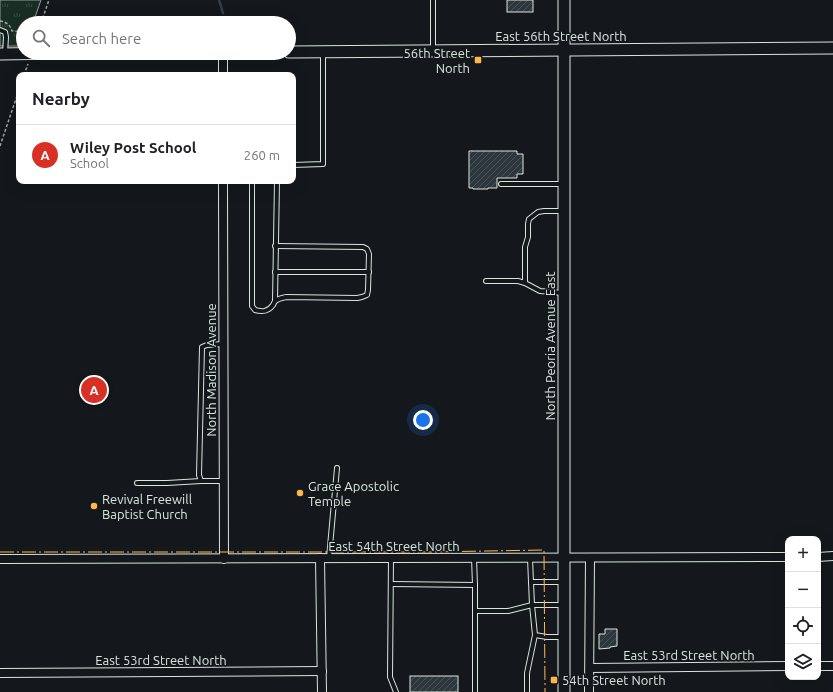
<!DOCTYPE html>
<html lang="en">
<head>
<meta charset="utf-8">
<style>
  body { margin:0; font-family:Ubuntu,sans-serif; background:#f2f2f2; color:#202124 }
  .controls { position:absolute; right:12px; bottom:12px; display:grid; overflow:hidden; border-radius:8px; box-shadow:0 4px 16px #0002 }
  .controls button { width:36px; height:36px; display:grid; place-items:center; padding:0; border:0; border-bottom:1px solid #e0e0e0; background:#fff; color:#202124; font:20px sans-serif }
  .you { position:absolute; left:423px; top:420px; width:14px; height:14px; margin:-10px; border:3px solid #fff; border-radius:50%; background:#1a73e8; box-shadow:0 0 0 6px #1a73e833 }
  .badge { display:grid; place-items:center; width:26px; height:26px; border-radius:50%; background:#d93025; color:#fff; font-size:13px; font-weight:700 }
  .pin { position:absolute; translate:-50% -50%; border:2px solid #fff; box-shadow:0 1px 4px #0006 }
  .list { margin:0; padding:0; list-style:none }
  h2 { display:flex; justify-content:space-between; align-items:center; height:52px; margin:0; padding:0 16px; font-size:17px }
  h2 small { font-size:13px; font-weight:400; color:#757577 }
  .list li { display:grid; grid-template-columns:26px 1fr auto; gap:12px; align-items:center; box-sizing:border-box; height:60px; padding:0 16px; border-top:1px solid #e0e0e0 }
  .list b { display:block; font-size:15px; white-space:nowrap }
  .list p { margin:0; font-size:13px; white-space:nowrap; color:#757577 }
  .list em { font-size:13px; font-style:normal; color:#757577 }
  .icon { flex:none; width:22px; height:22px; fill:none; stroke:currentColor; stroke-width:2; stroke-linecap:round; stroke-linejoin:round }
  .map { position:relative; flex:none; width:833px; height:692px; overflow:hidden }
  .search { position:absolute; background:#fff; box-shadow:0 4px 16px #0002; left:16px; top:16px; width:280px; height:44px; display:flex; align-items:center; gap:10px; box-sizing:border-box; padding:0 14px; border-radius:22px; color:#757577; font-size:15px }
  .panel { position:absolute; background:#fff; box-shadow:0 4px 16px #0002; left:16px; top:72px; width:280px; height:112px; border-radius:8px }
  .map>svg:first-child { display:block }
</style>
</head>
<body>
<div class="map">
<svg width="833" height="692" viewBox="0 0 833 692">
  <defs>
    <pattern id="grass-tufts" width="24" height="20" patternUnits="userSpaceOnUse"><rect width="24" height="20" fill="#1a2d24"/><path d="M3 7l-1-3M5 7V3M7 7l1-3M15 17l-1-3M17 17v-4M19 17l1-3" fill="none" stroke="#3b4b43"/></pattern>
    <pattern id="building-hatch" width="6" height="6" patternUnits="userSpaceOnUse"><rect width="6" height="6" fill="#2c363c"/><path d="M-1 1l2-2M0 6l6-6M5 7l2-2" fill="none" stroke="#4a5358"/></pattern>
  </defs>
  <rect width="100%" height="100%" fill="#14181c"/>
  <!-- grass -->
  <path fill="url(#grass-tufts)" stroke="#939e99" d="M 0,0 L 41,0 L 33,23 L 23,23 L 23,46 L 0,46 Z"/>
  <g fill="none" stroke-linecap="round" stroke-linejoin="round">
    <!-- stream -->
    <path stroke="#2f3f4d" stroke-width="2.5" d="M 219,0 L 223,13"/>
  </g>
  <!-- building -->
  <g fill="url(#building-hatch)" stroke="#d8e6dc">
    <rect x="507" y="0" width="26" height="12"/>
    <path d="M 469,151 L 517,151 L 517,154 L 523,154 L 523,174 L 517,174 L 517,178 L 497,178 L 497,188 L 488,188 L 488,189 L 473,189 L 473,188 L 469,188 Z"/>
    <path d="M 605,629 L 617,629 L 617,646 L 610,647 L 610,648 L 599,649 L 599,634 L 605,634 Z"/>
    <rect x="410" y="676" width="48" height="16"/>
  </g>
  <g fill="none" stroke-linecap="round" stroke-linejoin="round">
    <!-- lane casing -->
    <g stroke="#d8e6dc" stroke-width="6">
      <g id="lane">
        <path d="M 433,0 L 433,50"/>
        <path d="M 0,30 L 5,32 L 6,37 L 5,53"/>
        <path d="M 293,165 L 323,164 L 323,52"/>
        <path d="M 252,181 L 252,306 L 255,310 C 262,312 268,312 273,305 C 275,302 273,302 277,300 C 280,298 283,298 286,297 L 357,298 L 362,297 L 367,295 L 368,290 L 369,254 L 367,249 L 363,247 L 275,246"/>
        <path d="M 501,184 L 563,184"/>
        <path d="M 275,272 L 369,272"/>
        <path d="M 486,281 L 518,281 L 525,283 L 540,291 L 563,293"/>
        <path d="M 525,283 L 525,247 L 528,237 L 528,224 L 529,219 L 538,212 L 544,211 L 563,211"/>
        <path d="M 275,301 L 277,181"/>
        <path d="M 223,344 L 207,345 L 202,347 L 199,475 L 201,481 L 224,481"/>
        <path d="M 137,483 L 167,483 L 201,481"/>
        <path d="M 329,558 L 337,468"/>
        <path d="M 391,558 L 390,677 L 396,692"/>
        <path d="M 530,558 L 531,582 L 562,582"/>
        <path d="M 531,582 L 532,605 L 563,605"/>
        <path d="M 391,584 L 475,585 L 474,558"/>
        <path d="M 475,611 L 508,611 L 532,605 L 535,635 L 547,637 L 562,637"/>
        <path d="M 475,692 L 475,585"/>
        <path d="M 527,692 L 527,673 L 535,635"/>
      </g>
    </g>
    <!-- street casing -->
    <g stroke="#d8e6dc" stroke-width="10">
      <g id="street">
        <path d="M 223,53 L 223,75"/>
        <path d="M 223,181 L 224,559"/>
        <path d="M 818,557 L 833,556"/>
        <path d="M 320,558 L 322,692"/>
        <path d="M 0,559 L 788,557"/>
        <path d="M 818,666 L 833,666"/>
        <path d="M 590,668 L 788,666"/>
        <path d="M 0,673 L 322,671"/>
        <path d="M 589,692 L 590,558"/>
      </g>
    </g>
    <!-- secondary casing -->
    <g stroke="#d8e6dc" stroke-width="13">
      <g id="secondary">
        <path d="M 289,52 L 833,48"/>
        <path d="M 0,54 L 63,53"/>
        <path d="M 564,692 L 564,0"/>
      </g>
    </g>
    <!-- path -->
    <g stroke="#9da8a2" stroke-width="1.5" stroke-dasharray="3 2" stroke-linecap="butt">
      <path d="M 0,21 C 7,22 10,25 12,31 L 23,32"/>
      <path d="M 41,23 L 49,0"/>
      <path d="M 24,75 L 28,64"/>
      <path d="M 0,146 L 19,90"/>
    </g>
    <!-- lane -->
    <use href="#lane" stroke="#14181c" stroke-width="4"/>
    <!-- street -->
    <use href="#street" stroke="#14181c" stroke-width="8"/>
    <!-- secondary -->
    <use href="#secondary" stroke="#14181c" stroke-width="11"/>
    <!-- power -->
    <path stroke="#ffb74d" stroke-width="1" stroke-dasharray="14 3 2 3" stroke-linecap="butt" d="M 0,552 L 430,552 L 544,550 L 545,692"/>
  </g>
  <!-- markers -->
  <g fill="#ffb74d" stroke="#14181c" stroke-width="1.5">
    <rect x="474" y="56" width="8" height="8" rx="2"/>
    <circle cx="300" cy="493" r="4"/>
    <circle cx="94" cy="506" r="4"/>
    <rect x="550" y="676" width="8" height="8" rx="2"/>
  </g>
  <g text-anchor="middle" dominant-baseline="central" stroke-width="3" stroke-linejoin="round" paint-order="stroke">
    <!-- street labels -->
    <g font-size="13" fill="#d8e6dc" stroke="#14181c">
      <text x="561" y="36">East 56th Street North</text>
      <text transform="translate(550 346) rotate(-90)">North Peoria Avenue East</text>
      <text transform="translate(211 370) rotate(-90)">North Madison Avenue</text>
      <text x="394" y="546">East 54th Street North</text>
      <text x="689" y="655">East 53rd Street North</text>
      <text x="161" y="660">East 53rd Street North</text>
    </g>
    <!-- poi labels -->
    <g font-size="13" fill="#d8e6dc" stroke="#14181c" text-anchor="start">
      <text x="470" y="53" text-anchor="end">56th Street<tspan x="470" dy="15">North</tspan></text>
      <text x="308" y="486">Grace Apostolic<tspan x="308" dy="15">Temple</tspan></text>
      <text x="102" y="499">Revival Freewill<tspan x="102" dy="15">Baptist Church</tspan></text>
      <text x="562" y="680">54th Street North</text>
    </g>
  </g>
</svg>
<div class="controls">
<button>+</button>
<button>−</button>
<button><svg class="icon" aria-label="locate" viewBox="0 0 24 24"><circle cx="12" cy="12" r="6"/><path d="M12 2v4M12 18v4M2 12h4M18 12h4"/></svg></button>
<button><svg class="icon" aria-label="layers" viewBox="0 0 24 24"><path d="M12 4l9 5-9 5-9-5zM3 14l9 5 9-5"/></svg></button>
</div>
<div class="you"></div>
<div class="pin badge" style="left:94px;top:390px">A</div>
<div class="search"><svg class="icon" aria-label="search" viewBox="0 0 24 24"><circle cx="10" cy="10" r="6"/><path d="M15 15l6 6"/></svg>Search here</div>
<section class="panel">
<h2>Nearby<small></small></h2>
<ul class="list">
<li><span class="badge">A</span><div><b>Wiley Post School</b><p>School</p></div><em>260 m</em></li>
</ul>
</section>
</div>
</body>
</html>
